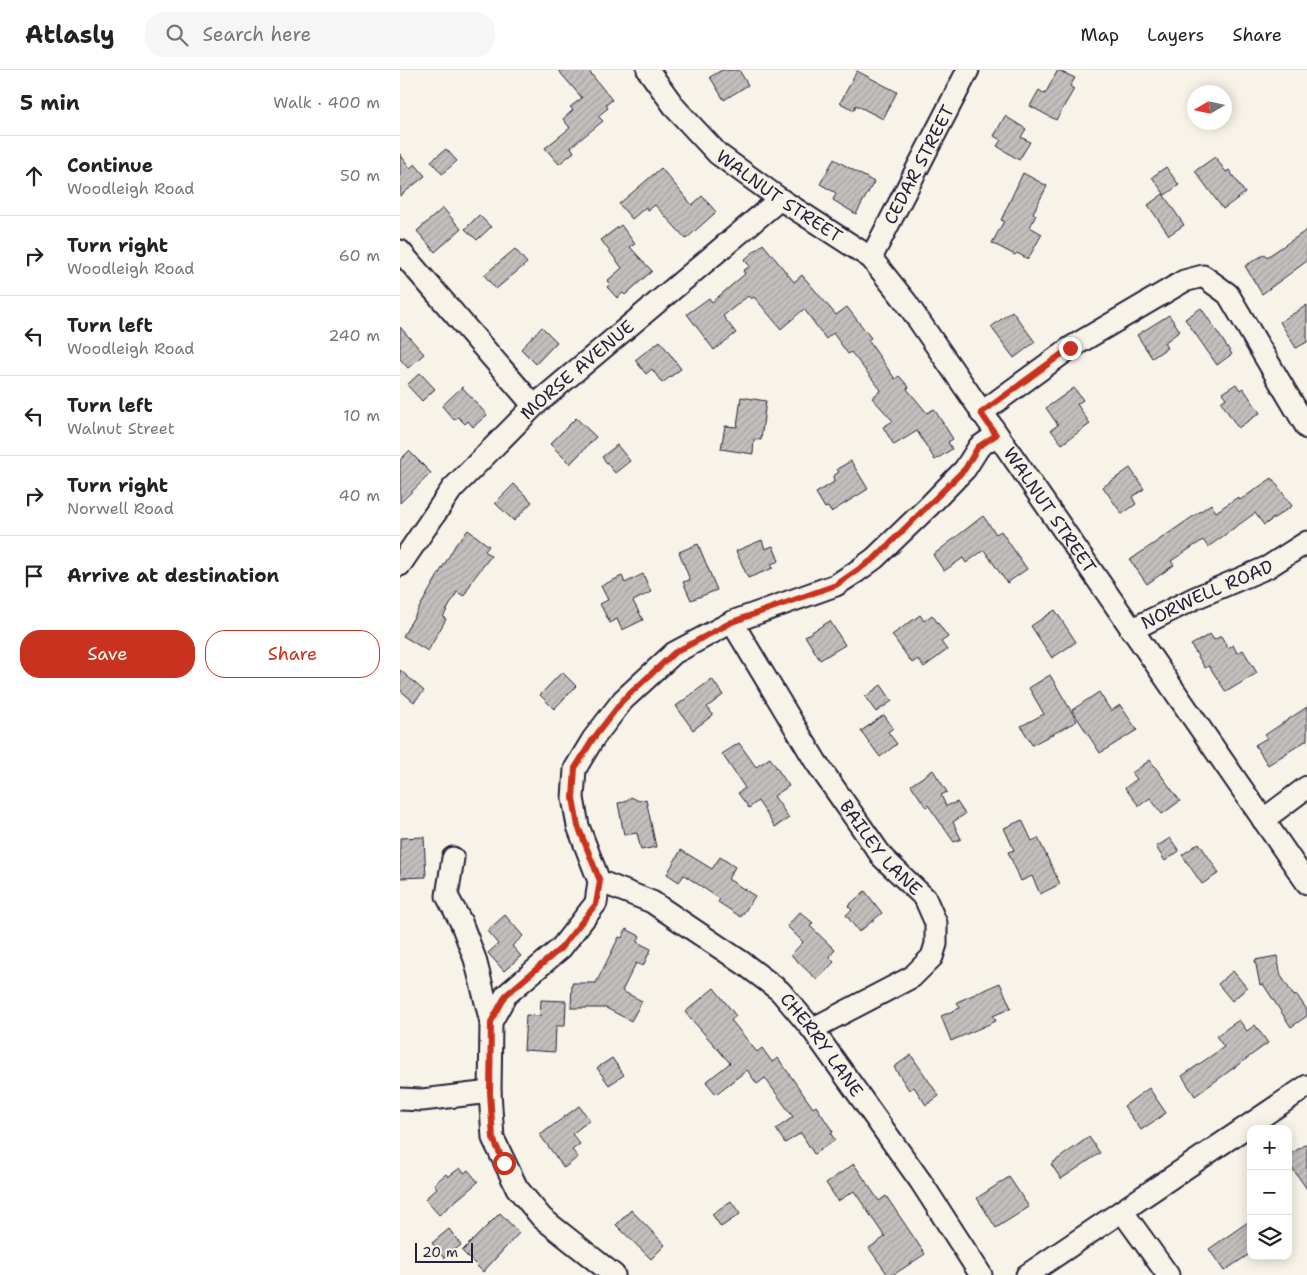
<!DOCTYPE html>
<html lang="en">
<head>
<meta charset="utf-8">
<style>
  body { margin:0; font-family:"Shantell Sans",sans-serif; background:#f6f6f6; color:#222 }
  .controls { position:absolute; right:15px; bottom:15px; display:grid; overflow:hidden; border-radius:10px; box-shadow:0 2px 12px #0003 }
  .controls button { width:45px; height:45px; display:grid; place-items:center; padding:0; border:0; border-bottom:1px solid #e0e0e0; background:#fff; color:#222; font:25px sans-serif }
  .compass { position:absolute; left:787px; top:15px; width:45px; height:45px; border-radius:50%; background:#fff; box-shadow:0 2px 12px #0003; rotate:261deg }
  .scale { position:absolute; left:15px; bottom:12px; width:58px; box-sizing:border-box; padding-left:5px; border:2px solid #22223b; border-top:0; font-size:14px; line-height:18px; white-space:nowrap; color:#22223b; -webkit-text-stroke:4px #f7f3e8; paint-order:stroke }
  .stop { position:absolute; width:15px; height:15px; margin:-11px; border:4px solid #c8321e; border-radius:50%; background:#fff }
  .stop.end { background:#c8321e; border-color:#fff; box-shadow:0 1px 5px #0008 }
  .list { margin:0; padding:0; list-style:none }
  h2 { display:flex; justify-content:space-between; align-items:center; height:65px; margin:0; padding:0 20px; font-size:21px }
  h2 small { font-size:16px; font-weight:400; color:#767676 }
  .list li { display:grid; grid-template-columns:32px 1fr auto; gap:15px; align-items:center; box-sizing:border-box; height:80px; padding:0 20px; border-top:1px solid #e0e0e0 }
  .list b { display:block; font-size:19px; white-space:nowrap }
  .list p { margin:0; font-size:16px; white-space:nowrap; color:#767676 }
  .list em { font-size:16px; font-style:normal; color:#767676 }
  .actions { display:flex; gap:10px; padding:15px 20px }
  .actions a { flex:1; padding:11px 0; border:1px solid #c8321e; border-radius:20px; text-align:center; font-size:18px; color:#c8321e }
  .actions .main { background:#c8321e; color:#fff }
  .icon { flex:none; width:28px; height:28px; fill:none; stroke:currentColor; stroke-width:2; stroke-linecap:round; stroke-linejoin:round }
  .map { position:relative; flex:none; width:907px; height:1205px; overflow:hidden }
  header { display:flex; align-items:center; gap:30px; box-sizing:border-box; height:70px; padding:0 25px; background:#fff; border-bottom:1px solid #e0e0e0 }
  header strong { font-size:24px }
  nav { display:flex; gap:28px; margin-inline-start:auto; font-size:18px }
  .search { width:350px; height:45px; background:#f6f6f6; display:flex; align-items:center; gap:12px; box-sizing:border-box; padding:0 18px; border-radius:20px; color:#767676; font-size:19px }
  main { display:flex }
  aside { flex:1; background:#fff }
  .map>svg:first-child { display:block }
</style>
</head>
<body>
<header>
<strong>Atlasly</strong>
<div class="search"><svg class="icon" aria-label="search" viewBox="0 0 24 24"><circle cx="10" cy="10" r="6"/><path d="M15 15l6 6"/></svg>Search here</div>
<nav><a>Map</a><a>Layers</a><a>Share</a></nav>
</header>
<main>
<aside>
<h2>5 min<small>Walk · 400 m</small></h2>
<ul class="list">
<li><svg class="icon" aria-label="ahead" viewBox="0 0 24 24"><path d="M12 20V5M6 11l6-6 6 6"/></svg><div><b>Continue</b><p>Woodleigh Road</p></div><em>50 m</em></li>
<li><svg class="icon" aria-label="right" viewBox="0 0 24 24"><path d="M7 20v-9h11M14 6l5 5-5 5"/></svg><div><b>Turn right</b><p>Woodleigh Road</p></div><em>60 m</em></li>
<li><svg class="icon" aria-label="left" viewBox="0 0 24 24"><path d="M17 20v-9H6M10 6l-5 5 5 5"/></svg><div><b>Turn left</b><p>Woodleigh Road</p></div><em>240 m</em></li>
<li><svg class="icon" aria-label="left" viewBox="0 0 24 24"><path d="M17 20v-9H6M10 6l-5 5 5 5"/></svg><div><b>Turn left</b><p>Walnut Street</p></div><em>10 m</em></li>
<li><svg class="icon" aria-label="right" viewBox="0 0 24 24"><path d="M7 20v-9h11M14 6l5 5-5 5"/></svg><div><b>Turn right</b><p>Norwell Road</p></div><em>40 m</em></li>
<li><svg class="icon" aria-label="arrive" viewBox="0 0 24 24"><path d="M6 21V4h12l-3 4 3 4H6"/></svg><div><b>Arrive at destination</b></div></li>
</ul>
<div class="actions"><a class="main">Save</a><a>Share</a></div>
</aside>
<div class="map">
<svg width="907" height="1205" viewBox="0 0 907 1205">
  <defs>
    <pattern id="building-hatch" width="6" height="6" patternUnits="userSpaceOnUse" patternTransform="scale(1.25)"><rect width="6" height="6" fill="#c2bfbd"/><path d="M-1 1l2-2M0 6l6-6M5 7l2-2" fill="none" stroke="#a6a4a3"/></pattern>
  </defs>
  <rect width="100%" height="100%" fill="#f7f3e8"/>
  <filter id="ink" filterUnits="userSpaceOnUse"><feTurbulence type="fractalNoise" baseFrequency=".02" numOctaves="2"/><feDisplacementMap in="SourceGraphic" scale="10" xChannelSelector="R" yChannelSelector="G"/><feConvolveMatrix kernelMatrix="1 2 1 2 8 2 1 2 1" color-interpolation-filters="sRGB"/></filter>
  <g filter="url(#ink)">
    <!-- building -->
    <g fill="url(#building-hatch)" stroke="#22223b">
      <path d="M 158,0 L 188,0 L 212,30 L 206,35 L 208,38 L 198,46 L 203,51 L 171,77 L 174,82 L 159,94 L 145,78 L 170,58 L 163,49 L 173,40 L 170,37 L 182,28 Z"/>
      <path d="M 322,0 L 339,0 L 348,15 L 324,30 L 310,7 Z"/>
      <path d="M 658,0 L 675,8 L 670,16 L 674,19 L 656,50 L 630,36 L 639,20 L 645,24 Z"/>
      <path d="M 457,1 L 497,22 L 483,49 L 456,35 L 454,40 L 440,33 Z"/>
      <path d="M 605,46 L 626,59 L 621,67 L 630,72 L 619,90 L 597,76 L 601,70 L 594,66 Z"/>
      <path d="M 46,79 L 57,91 L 42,104 L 31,91 Z"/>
      <path d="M 0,84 L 10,98 L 15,94 L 25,106 L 0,126 Z"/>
      <path d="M 815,87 L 826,102 L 829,100 L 845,123 L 823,139 L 795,101 Z"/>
      <path d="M 434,89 L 474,112 L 456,144 L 433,130 L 436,123 L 420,114 Z"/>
      <path d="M 766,97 L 779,115 L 765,125 L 752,107 Z"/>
      <path d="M 261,98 L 292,135 L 302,126 L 316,142 L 286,169 L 255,135 L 248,140 L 246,137 L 232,149 L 219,134 Z"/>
      <path d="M 623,103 L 647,116 L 633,143 L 636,145 L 630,157 L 642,164 L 628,189 L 617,183 L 615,185 L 592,173 L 604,151 L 601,150 Z"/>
      <path d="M 763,124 L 784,155 L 769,165 L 748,135 Z"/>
      <path d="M 43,138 L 61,159 L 35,182 L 17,161 Z"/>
      <path d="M 79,145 L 91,157 L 77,170 L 65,159 Z"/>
      <path d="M 221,155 L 235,174 L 230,177 L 252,201 L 225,225 L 223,223 L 217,228 L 207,217 L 210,214 L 207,211 L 222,198 L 201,170 Z"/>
      <path d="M 907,160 L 907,191 L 862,224 L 845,196 L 865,184 L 867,187 Z"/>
      <path d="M 363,174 L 394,212 L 402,205 L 436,245 L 447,237 L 471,268 L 468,270 L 495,309 L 499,306 L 509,317 L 507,319 L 527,343 L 534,339 L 553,369 L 548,372 L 552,379 L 535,390 L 517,361 L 494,375 L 483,357 L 493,351 L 472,328 L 481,320 L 451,282 L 448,284 L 433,263 L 426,269 L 404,239 L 381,259 L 354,227 L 351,229 L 348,226 L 323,246 L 336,263 L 314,280 L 287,244 L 309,228 L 312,232 L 345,204 L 343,201 L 350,196 L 344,190 Z"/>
      <path d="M 115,179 L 127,193 L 96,219 L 84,205 Z"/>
      <path d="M 907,235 L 907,272 L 896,278 L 880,252 Z"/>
      <path d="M 801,238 L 832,284 L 817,295 L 785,249 Z"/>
      <path d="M 612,241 L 635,272 L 614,288 L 591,257 Z"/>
      <path d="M 769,245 L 780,261 L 764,273 L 767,278 L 752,288 L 737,265 Z"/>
      <path d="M 0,257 L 24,284 L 8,298 L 0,289 Z"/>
      <path d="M 142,257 L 157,272 L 136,294 L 121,279 Z"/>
      <path d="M 260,271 L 281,299 L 262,313 L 252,299 L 246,304 L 235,290 Z"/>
      <path d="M 20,303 L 35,319 L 22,331 L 7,315 Z"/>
      <path d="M 836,314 L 840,320 L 843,318 L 860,343 L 838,358 L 821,332 L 826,328 L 822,323 Z"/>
      <path d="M 62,317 L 87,345 L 73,357 L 68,351 L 65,354 L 58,347 L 54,350 L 42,336 Z"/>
      <path d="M 674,318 L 683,330 L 677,334 L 690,354 L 662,374 L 651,360 L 658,355 L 646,338 Z"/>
      <path d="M 341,327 L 366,331 L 361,370 L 354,369 L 353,384 L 321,379 L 325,356 L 337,357 Z"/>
      <path d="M 176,348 L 196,367 L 170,394 L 150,374 Z"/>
      <path d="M 217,375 L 230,391 L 215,403 L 202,387 Z"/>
      <path d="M 9,381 L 31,403 L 0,433 L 0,390 Z"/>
      <path d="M 451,391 L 468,419 L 431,442 L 428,437 L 425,438 L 416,423 L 434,412 L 433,406 L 439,402 L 437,399 Z"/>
      <path d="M 730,398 L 744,419 L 732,427 L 736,434 L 722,444 L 703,417 Z"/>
      <path d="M 872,408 L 892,436 L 864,455 L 855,443 L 808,477 L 803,470 L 771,491 L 774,495 L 747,514 L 730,490 L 811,434 L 816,442 L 838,427 L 840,430 Z"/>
      <path d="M 114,414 L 132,432 L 114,451 L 95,433 Z"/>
      <path d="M 583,446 L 596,464 L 601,461 L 627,499 L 607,513 L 584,480 L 566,493 L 563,488 L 544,501 L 533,485 Z"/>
      <path d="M 68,460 L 89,476 L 85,481 L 91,486 L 74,508 L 64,526 L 57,522 L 43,547 L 46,549 L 28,581 L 3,566 L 56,474 Z"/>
      <path d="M 362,470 L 365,479 L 373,476 L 379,491 L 371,494 L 373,498 L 348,508 L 336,481 Z"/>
      <path d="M 298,474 L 317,520 L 291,530 L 283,512 L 290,510 L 279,482 Z"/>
      <path d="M 243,504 L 251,522 L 233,531 L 243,550 L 222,560 L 217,549 L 210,553 L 200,534 L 208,530 L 201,516 L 222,506 L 225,513 Z"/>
      <path d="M 655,540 L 676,572 L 652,588 L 631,556 Z"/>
      <path d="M 520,545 L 524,551 L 532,545 L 548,567 L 541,572 L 547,580 L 524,597 L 518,589 L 512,593 L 492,565 Z"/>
      <path d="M 430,551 L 445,575 L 420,590 L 405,566 Z"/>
      <path d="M 810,564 L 814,570 L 821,566 L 828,578 L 833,575 L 837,583 L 843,580 L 857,603 L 826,622 L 809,596 L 805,598 L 791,575 Z"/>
      <path d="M 0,600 L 24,621 L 14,632 L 0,620 Z"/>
      <path d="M 162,602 L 176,616 L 154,639 L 140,625 Z"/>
      <path d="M 650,605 L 677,651 L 632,675 L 621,656 L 644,644 L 629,618 Z"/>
      <path d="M 312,609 L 323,625 L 307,637 L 313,645 L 293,660 L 276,636 Z"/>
      <path d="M 481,615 L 492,631 L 476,642 L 465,627 Z"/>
      <path d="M 699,622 L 711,641 L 720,635 L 737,660 L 700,683 L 672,640 Z"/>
      <path d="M 907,637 L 907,670 L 868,695 L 855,675 L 867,668 L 865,665 Z"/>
      <path d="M 484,645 L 493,658 L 488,662 L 497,674 L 480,687 L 461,661 Z"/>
      <path d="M 339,673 L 356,697 L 370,688 L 389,716 L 374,726 L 389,748 L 375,757 L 358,731 L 349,738 L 338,723 L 345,718 L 322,684 Z"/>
      <path d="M 750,690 L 780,731 L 762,744 L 750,728 L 739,736 L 725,718 L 737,709 L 732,703 Z"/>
      <path d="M 533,700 L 547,722 L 541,725 L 546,736 L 557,732 L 565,744 L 553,752 L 561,769 L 554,772 L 528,735 L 526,737 L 511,715 Z"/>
      <path d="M 231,727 L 239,731 L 246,729 L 256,777 L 241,780 L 237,763 L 224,765 L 218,733 L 225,732 Z"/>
      <path d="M 622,750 L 632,771 L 638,768 L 660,814 L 640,824 L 632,806 L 621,811 L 608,782 L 614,780 L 604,758 Z"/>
      <path d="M 24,767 L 26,807 L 0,808 L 0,768 Z"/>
      <path d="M 770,768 L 779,781 L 765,791 L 756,777 Z"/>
      <path d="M 799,773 L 819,803 L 802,814 L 782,785 Z"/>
      <path d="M 281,780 L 312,799 L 320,787 L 335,797 L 328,809 L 355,826 L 341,847 L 318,832 L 320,829 L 284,805 L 279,812 L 267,804 Z"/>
      <path d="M 465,821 L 482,843 L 459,862 L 446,845 L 452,840 L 448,836 Z"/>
      <path d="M 400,842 L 413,853 L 410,856 L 435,880 L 429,887 L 434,892 L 417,910 L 391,885 L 403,872 L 387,856 Z"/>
      <path d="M 105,845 L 123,866 L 112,876 L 121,886 L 104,901 L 88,883 L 98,874 L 87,861 Z"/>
      <path d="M 226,859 L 240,866 L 237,872 L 251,879 L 243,896 L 236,893 L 222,921 L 242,931 L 231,951 L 206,938 L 171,938 L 172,913 L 196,913 L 219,867 L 222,868 Z"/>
      <path d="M 877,886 L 881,906 L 894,926 L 897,925 L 907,940 L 907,946 L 891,957 L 863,914 L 860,915 L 855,890 Z"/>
      <path d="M 833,901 L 847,918 L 832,931 L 818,914 Z"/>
      <path d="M 600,913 L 611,938 L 593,946 L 596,951 L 551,971 L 541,946 L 560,938 L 557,932 Z"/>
      <path d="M 314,918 L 336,946 L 331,950 L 357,982 L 362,978 L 372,992 L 378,988 L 413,1038 L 416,1036 L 433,1062 L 431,1064 L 435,1070 L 414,1084 L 401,1063 L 385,1073 L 376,1059 L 393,1047 L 365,1008 L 357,1014 L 347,1000 L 316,1024 L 306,1012 L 330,993 L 285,942 Z"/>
      <path d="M 141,930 L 166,931 L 165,956 L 156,956 L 155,982 L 124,980 L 126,945 L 140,946 Z"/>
      <path d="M 839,950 L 847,961 L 855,955 L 868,973 L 795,1026 L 782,1006 L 824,977 L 816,966 Z"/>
      <path d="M 511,985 L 539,1026 L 526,1035 L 514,1017 L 509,1020 L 494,997 Z"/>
      <path d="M 212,988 L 224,1005 L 209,1015 L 197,998 Z"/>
      <path d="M 749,1018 L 766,1043 L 741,1060 L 724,1036 Z"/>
      <path d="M 179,1036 L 190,1050 L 172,1064 L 180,1074 L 172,1080 L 178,1087 L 164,1098 L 140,1065 Z"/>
      <path d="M 689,1067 L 700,1083 L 661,1109 L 651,1094 Z"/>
      <path d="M 907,1073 L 907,1119 L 888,1092 L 888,1086 Z"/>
      <path d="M 454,1094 L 479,1131 L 486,1126 L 525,1184 L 493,1205 L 488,1205 L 469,1178 L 485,1167 L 454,1121 L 438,1131 L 426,1113 Z"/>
      <path d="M 60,1098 L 64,1103 L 68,1100 L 78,1112 L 39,1145 L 25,1129 L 37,1118 L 34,1114 L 46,1104 L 48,1107 Z"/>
      <path d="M 609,1107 L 629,1137 L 596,1158 L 577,1128 Z"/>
      <path d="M 331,1131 L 340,1144 L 321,1157 L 312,1144 Z"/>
      <path d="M 231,1140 L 265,1175 L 251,1189 L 216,1155 Z"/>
      <path d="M 100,1143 L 119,1163 L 83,1202 L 62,1181 Z"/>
      <path d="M 851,1150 L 851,1183 L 824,1201 L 809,1179 Z"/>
      <path d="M 49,1159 L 61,1175 L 44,1188 L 32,1173 Z"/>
    </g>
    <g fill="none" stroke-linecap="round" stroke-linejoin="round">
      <!-- minor casing -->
      <g stroke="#22223b" stroke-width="25">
        <g id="minor">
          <path id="s1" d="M 248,0 L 276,39 L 318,84 L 380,129 L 471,188 L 506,232 L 907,813"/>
          <path d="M 0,181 L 134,336"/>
          <path id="s2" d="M 471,188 L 568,0"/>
          <path d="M 581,343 L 670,278 L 784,211 L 803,206 L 828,224 L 907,358"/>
          <path id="s3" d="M 0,495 L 52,419 L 134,336 L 380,129"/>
          <path id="s4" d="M 332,552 L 416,692 L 483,788 L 525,828 L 536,853 L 536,874 L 532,887 L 512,907 L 412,959"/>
          <path id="s5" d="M 731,560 L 795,528 L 868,497 L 907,472"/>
          <path d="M 863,750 L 907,717"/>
          <path d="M 53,788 L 47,826 L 61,852 L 75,889 L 91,952"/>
          <path id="s6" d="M 199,811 L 252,832 L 343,893 L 380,921 L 412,959 L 521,1112 L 581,1205"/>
          <path d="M 0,1029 L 22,1030 L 90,1022"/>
          <path d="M 722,1141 L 768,1205"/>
          <path d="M 214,1205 L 142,1148 L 117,1118 L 93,1068 L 90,1022 L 91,952 L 106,925 L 161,878 L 196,833 L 199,811 L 178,756 L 173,728 L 175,699 L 193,669 L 223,630 L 274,583 L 332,552 L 436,515 L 456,502 L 475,488 L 529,436 L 565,399 L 579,377 L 596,365"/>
          <path d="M 627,1205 L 907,1016"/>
        </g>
      </g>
      <!-- minor -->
      <use href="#minor" stroke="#f7f3e8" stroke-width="21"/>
    </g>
  </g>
  <g fill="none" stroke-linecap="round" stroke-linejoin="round" filter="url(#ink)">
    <!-- route -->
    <path stroke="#c8321e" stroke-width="6" d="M 104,1093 L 93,1068 L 90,1022 L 91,952 L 106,925 L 161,878 L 196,834 L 200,811 L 178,756 L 173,728 L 175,698 L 193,669 L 223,630 L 274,583 L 332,552 L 436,515 L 475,488 L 565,399 L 578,377 L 596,365 L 581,343 L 670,278"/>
  </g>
  <g text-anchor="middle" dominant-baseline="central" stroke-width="5" stroke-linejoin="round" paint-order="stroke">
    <!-- street labels -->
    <g font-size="18" fill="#22223b" stroke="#f7f3e8">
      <text stroke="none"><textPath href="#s2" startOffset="105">CEDAR STREET</textPath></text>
      <text stroke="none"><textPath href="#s1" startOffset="184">WALNUT STREET</textPath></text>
      <text stroke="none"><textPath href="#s3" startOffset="265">MORSE AVENUE</textPath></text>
      <text stroke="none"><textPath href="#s1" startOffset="604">WALNUT STREET</textPath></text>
      <text stroke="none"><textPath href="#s5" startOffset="84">NORWELL ROAD</textPath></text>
      <text stroke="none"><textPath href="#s4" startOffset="271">BAILEY LANE</textPath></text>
      <text stroke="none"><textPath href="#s6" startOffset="281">CHERRY LANE</textPath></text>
    </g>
  </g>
</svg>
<div class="controls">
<button>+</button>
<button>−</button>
<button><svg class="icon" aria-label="layers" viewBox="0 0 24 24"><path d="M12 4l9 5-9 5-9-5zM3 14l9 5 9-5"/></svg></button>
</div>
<svg class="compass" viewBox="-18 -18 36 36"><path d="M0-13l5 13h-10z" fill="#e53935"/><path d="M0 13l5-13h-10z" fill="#767676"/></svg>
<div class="scale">20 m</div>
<div class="stop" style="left:104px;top:1093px"></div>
<div class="stop end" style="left:670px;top:278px"></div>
</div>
</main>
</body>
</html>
